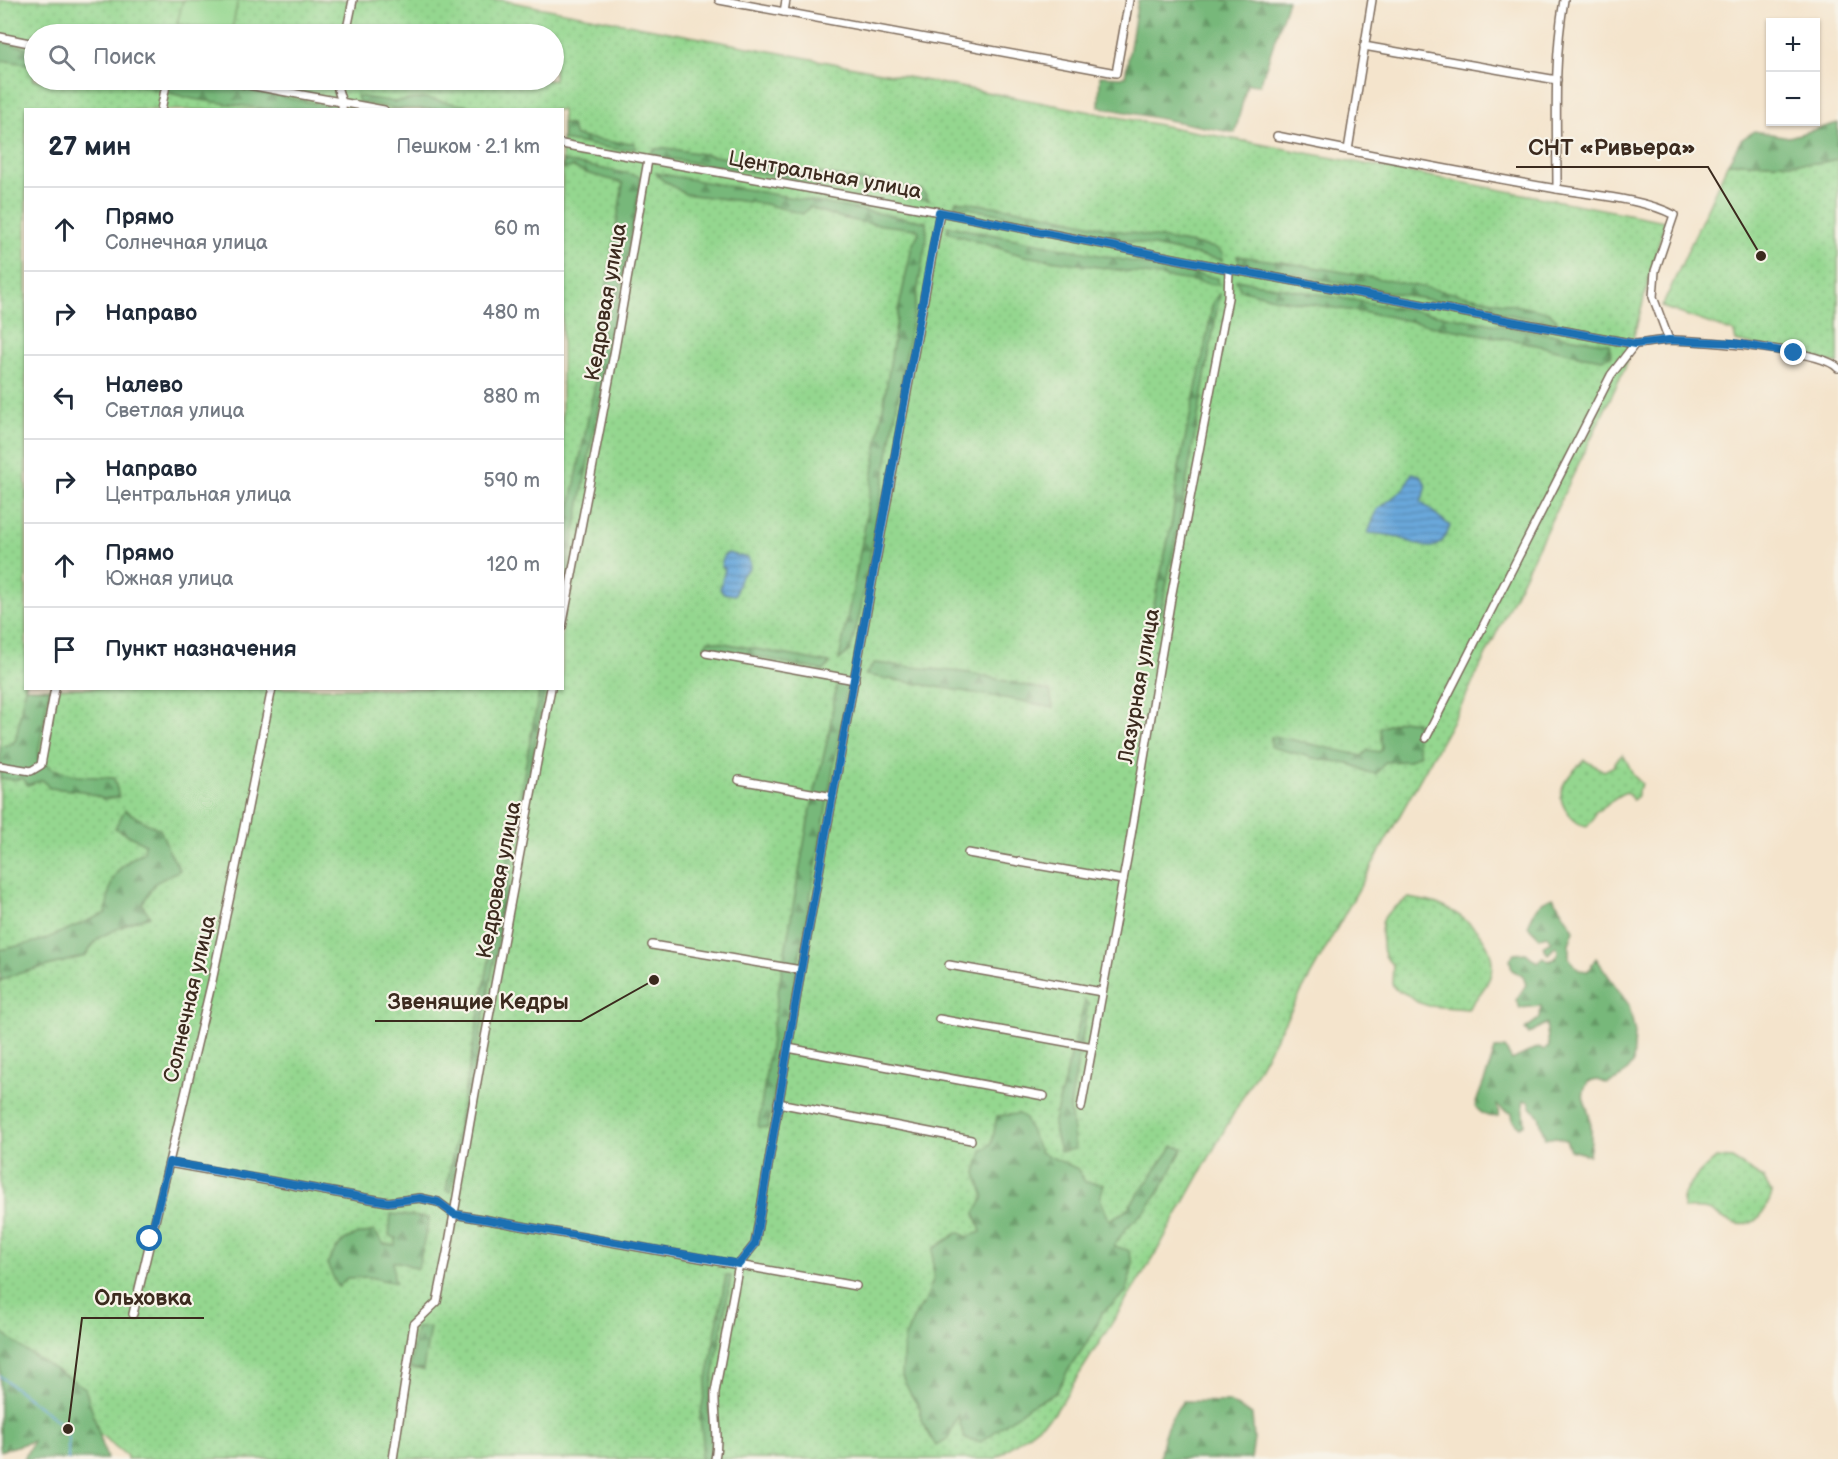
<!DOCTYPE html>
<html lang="ru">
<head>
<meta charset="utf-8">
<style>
  body { margin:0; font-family:"Balsamiq Sans",sans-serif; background:#f6f6f7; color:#1f2937 }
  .controls { position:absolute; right:18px; top:18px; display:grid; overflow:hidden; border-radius:0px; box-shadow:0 2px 4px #0004 }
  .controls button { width:54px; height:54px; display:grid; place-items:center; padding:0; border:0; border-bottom:2px solid #e0e1e3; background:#fff; color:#1f2937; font:30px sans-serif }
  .stop { position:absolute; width:18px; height:18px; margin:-14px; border:4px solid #1f6fb2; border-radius:50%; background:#fff }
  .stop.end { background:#1f6fb2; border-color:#fff; box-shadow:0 2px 6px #0008 }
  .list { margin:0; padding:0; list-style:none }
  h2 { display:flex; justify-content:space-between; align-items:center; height:78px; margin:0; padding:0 24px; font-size:26px }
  h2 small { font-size:20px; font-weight:400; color:#747a83 }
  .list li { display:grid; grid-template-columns:39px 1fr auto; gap:18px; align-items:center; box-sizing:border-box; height:84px; padding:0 24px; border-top:2px solid #e0e1e3 }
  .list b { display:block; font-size:22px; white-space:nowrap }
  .list p { margin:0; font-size:20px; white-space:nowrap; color:#747a83 }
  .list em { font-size:20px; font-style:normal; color:#747a83 }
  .icon { flex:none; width:33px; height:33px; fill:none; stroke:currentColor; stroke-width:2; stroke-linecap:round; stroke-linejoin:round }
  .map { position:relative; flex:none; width:1838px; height:1459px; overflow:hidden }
  .search { position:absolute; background:#fff; box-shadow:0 2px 4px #0004; left:24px; top:24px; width:540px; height:66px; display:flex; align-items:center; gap:15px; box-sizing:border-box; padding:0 21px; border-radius:33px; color:#747a83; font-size:22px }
  .panel { position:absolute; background:#fff; box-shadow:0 2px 4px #0004; left:24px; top:108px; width:540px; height:582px; border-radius:0px }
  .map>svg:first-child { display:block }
</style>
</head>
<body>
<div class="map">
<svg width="1838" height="1459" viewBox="0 0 1838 1459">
  <defs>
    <pattern id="green-dots" width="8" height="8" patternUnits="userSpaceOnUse" patternTransform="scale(1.5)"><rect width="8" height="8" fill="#94d78f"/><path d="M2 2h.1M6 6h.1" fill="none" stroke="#80b97b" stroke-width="1.8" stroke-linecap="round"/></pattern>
    <pattern id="forest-firs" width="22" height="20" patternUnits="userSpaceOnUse" patternTransform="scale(1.5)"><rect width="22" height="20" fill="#77b87a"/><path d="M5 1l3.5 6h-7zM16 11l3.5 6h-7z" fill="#639663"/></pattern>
    <pattern id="water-rules" width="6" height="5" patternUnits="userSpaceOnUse" patternTransform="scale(1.5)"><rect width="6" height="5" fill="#69a8db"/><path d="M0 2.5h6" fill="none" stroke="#5889b1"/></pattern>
  </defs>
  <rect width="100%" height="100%" fill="#f7f3e8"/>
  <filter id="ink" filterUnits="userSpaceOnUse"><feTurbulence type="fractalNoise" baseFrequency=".0167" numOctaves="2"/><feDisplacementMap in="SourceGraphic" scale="12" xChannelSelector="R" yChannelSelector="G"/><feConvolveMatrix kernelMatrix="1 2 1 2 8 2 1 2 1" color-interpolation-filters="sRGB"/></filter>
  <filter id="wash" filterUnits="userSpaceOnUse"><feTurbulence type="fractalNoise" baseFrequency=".008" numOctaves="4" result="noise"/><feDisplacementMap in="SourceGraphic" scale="24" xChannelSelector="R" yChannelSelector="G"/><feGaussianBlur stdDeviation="1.35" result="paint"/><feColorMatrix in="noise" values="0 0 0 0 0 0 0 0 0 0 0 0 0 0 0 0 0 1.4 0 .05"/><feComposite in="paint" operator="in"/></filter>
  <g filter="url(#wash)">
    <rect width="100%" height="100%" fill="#f4e4cc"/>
    <!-- green -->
    <g fill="url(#green-dots)" stroke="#688056" stroke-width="1.5" fill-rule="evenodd">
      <path d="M 0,0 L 501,0 L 1665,221 L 1625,368 L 1463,702 L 1153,1258 L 1054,1414 L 995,1459 L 127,1459 L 127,1456 L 0,1353 ZM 34,34 L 554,34 L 554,80 L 34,80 ZM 26,110 L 562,110 L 562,688 L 26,688 Z"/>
      <path d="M 1838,159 L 1838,364 L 1736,341 L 1734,332 L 1662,307 L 1728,163 L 1819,163 Z"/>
      <path d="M 1623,754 L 1634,776 L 1642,784 L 1638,791 L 1638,796 L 1633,800 L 1627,792 C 1614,795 1607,807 1595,812 L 1594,819 L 1587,826 C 1577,824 1574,821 1568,813 C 1551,791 1568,776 1584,760 L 1604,771 L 1614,766 L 1616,761 Z"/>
      <path d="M 1409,898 C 1419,900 1428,901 1437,904 C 1463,914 1498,941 1491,973 C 1488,986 1476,998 1468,1009 L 1429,1006 L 1417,1002 L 1408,995 L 1395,989 L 1392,984 L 1393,965 C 1385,959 1384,953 1382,944 C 1378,915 1387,912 1409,898 Z"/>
      <path d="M 1716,1158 L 1732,1159 L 1763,1178 L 1772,1194 C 1764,1218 1750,1233 1724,1219 C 1718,1217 1714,1211 1708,1210 C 1700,1208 1692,1209 1684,1209 C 1684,1205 1683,1202 1683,1198 C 1686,1185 1705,1167 1716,1158 Z"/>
    </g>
    <!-- forest -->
    <g fill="url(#forest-firs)" stroke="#59714c" stroke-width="1.5">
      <path d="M 1138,0 L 1288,0 L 1260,85 L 1247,84 L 1235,133 L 1099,107 L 1100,76 L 1125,77 Z"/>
      <path d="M 0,42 L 34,49 L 34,65 L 0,60 Z"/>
      <path d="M 119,80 L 193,80 L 331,106 L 338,109 L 265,109 L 193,99 Z"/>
      <path d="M 357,96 L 394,102 L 424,98 L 484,109 L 400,109 L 359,102 Z"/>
      <path d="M 1838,123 L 1838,159 L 1819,163 L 1728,163 L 1741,140 L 1754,131 L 1789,137 Z"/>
      <path d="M 562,124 L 571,125 L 575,136 L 611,142 L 634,143 L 636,148 L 621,150 L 563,140 Z"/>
      <path d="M 666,148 L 922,190 L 929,200 L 664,158 L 651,153 L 654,149 Z"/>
      <path d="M 563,161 L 640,176 L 640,186 L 563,594 L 563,559 L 570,508 L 596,379 L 603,310 L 623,183 L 586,173 L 573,167 L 563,169 Z"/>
      <path d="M 656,173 L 926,222 L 927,237 L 860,613 L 850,651 L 839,660 L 863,537 L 898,312 L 912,246 L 919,232 L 917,229 C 882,225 842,222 810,207 L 803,214 L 765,204 L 685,194 L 661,179 Z"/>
      <path d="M 956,201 L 1036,212 L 1115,230 L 1216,248 L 1223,254 L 1222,260 L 954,205 Z"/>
      <path d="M 948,226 L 1218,278 L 1218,285 L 1024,256 L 947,232 Z"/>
      <path d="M 1237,256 C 1342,269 1446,292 1549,312 L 1557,320 L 1553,323 L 1240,264 Z"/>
      <path d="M 1236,280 L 1609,344 L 1611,356 L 1602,359 L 1578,355 L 1520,341 L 1438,327 L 1386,316 L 1277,299 L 1240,289 Z"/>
      <path d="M 1220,293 L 1180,518 L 1157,631 L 1149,627 L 1172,521 L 1178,472 L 1204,351 L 1213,302 Z"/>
      <path d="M 708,640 L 830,663 L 824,671 L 705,646 Z"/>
      <path d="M 874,663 L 970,673 L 1050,691 L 1053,708 L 1022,701 L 865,675 Z"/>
      <path d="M 837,681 L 848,683 C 823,832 795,980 768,1128 L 758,1127 L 778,992 L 808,821 L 829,733 Z"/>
      <path d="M 25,686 L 26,688 L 49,689 L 38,756 L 53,769 L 78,776 L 114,778 L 119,797 L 103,799 L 83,791 L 49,788 L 43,780 L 27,785 L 23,778 L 13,780 L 0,778 L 0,747 L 13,743 L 16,739 Z"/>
      <path d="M 540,688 L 545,689 L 451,1192 L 446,1190 Z"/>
      <path d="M 1401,720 L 1416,722 L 1417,747 L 1420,754 L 1408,761 L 1385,762 L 1376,774 L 1367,772 L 1349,763 L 1322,760 L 1271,747 L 1271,737 L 1289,739 L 1362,756 L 1368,750 L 1379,752 L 1382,749 L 1380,728 Z"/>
      <path d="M 125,810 L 146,823 L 160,829 L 169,851 L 180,870 L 155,883 L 142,904 L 150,916 L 134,921 L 98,938 L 85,956 L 13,975 L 0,981 L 0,950 L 43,940 L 106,913 C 110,880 113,867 144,852 L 145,844 L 115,828 Z"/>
      <path d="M 1553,897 L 1574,930 L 1569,944 L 1569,958 L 1579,970 L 1588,971 L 1596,958 L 1629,1005 L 1635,1033 L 1633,1064 L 1620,1078 L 1607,1084 L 1598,1080 L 1588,1082 C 1578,1100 1587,1102 1590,1119 C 1592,1130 1591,1144 1589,1155 L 1570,1150 L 1566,1140 L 1556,1137 L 1545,1139 L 1539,1116 L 1531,1107 L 1529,1101 L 1523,1101 L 1525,1124 L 1520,1127 L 1513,1121 L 1512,1113 L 1505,1111 L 1497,1105 L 1499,1116 C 1488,1118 1482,1115 1475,1106 C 1481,1087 1490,1069 1495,1049 L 1505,1048 L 1512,1060 L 1539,1047 L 1544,1050 L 1549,1047 L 1546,1023 L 1529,1034 L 1525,1029 L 1540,1018 L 1541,1006 L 1520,1008 L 1516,1000 L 1526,985 L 1523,976 L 1512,970 L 1510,959 L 1514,954 L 1526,953 L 1537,962 L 1543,957 L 1549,961 L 1556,958 L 1558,951 L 1556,946 L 1548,954 L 1543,946 L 1552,942 L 1546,935 L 1540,938 L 1528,926 C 1534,911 1537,902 1553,897 Z"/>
      <path d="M 1085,1001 L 1088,1004 L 1070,1107 L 1075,1149 L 1060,1152 L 1053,1125 Z"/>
      <path d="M 1019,1114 L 1025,1119 L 1040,1152 L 1078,1169 L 1085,1182 L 1104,1184 L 1100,1198 L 1109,1220 L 1126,1211 L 1173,1146 L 1183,1148 L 1162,1187 L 1146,1210 L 1126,1228 L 1114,1246 L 1128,1250 L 1133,1263 L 1126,1292 L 1102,1313 L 1093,1334 L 1067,1372 L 1056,1393 L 1031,1405 L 981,1442 L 964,1438 L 958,1415 L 948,1438 L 936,1446 L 921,1420 L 920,1408 L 911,1395 L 902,1376 L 904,1340 L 915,1315 L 925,1302 L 933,1280 L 933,1249 L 959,1232 L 967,1237 L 981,1232 L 975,1213 L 984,1197 L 976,1173 L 982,1151 L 992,1143 L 997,1116 Z"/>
      <path d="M 391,1214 L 429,1218 L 418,1269 L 400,1262 L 393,1262 L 394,1279 L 396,1283 L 369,1277 L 347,1278 L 338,1287 L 327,1264 C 342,1237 345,1237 374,1231 L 384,1244 L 395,1245 L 396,1238 L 389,1236 Z"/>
      <path d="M 726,1275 L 731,1276 L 708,1407 L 713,1442 L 710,1459 L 700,1459 L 703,1442 L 700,1418 Z"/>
      <path d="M 430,1327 L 423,1370 L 410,1368 L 416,1328 Z"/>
      <path d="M 0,1330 L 26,1351 L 85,1388 L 107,1459 L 24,1459 L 33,1441 L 0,1451 Z"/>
      <path d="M 1183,1401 L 1229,1402 L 1252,1415 L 1254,1439 L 1251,1459 L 1160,1459 C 1161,1436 1169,1419 1183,1401 Z"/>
    </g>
    <!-- pitch -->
    <path fill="#94d78f" stroke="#688056" stroke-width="1.5" d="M 183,0 L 238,0 L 231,34 L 177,24 Z"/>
    <!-- water -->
    <g fill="url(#water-rules)" stroke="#52697c" stroke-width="1.5">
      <path d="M 1412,473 L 1420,475 C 1429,487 1427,489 1421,502 L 1450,526 C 1439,559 1421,545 1397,537 C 1388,534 1378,534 1368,533 L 1377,510 L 1405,488 Z"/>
      <path d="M 728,553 L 748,558 L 750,563 L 750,568 L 741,576 L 735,595 L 723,593 L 720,589 L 725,569 L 721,566 L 724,555 Z"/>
    </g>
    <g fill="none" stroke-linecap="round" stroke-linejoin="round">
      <!-- stream -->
      <path stroke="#69a8db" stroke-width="2" d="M 0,1376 L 68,1429 L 68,1459"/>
    </g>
  </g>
  <g filter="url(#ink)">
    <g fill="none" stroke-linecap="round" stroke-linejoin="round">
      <!-- minor casing -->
      <g stroke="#7c6b5b" stroke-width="10">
        <g id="minor">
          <path d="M 719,0 L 1116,73 L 1129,0"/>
          <path d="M 784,12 L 786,0"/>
          <path d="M 346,34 L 353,0"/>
          <path d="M 0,37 L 34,44"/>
          <path d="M 1364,46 L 1557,80"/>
          <path d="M 221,80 L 384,110"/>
          <path d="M 338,80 C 335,93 344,97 342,110"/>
          <path d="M 161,110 L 167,80"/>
          <path d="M 1277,136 C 1371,155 1464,173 1557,189 C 1591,195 1645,199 1674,215 L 1655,271 L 1653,297 L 1669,340"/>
          <path d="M 562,144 L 940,212 L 1229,269 L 1635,344 C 1647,343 1660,340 1672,340 C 1702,341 1820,349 1838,368"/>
          <path d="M 1348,150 L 1372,0"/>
          <path d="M 1557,189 C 1557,127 1553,62 1564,0"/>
          <path d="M 562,627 L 615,349 L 648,160"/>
          <path d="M 706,653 L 855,680"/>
          <path d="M 1426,738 L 1611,375 L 1635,344"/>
          <path d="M 0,766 L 31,771 L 41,765 L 55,688"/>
          <path d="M 739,780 L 833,797"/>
          <path d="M 968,853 L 1123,880"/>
          <path d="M 652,945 L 801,970"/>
          <path d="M 949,965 L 1102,992"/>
          <path d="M 939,1019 L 1093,1047"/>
          <path d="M 788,1048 L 1044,1096"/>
          <path d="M 778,1103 L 971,1140"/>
          <path d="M 1081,1108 L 1128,853 L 1171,598 L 1228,298 L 1229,269"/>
          <path d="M 169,1163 L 388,1202 L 420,1198 L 438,1202 L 454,1214 L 856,1286"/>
          <path d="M 133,1314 L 212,981 L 233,882 L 272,688"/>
          <path d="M 393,1459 L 414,1324 L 437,1302 L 448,1248 L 481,1059 L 551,688"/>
          <path d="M 715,1459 C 720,1436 714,1415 715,1392 L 739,1264 L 755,1244 L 801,970 L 940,212"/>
        </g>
      </g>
      <!-- minor -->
      <use href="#minor" stroke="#fff" stroke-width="7"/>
    </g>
  </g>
  <g fill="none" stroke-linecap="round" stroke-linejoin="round" filter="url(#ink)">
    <!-- route -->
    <path stroke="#1f6fb2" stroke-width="8" d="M 150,1239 L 169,1162 L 388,1202 L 420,1198 L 438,1202 L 454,1214 L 739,1264 L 755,1244 L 801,970 L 939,212 L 1229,269 L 1635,344 L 1669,340 L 1733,343 L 1794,353"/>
  </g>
  <g text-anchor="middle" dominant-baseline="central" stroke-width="4.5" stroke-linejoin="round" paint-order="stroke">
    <!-- street labels -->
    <g font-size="21" fill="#3b2a1e" stroke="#f7f3e8">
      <text transform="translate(825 175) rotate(10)">Центральная улица</text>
      <text transform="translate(606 302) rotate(-80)">Кедровая улица</text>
      <text transform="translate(1139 686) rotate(-80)">Лазурная улица</text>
      <text transform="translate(499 880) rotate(-79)">Кедровая улица</text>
      <text transform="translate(190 999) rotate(-77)">Солнечная улица</text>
    </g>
  </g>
  <!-- callouts -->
  <path fill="none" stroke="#3b2a1e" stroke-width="2" d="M1761 256L1708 167H1516M654 980L581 1021H375M68 1429L82 1318H204"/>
  <g fill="#3b2a1e" stroke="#f7f3e8" stroke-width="2">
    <circle cx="1761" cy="256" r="6"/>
    <circle cx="654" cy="980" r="6"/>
    <circle cx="68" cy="1429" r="6"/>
  </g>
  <g font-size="22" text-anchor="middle" font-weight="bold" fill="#3b2a1e" stroke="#f7f3e8" stroke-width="4.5" stroke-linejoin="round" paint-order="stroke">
    <text x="1612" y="155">СНТ «Ривьера»</text>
    <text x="478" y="1009">Звенящие Кедры</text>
    <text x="143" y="1305">Ольховка</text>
  </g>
</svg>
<div class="controls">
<button>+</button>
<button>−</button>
</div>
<div class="stop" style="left:150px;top:1239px"></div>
<div class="stop end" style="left:1794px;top:353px"></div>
<div class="search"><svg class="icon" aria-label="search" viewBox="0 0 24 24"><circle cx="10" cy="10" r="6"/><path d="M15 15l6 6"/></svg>Поиск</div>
<section class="panel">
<h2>27 мин<small>Пешком · 2.1 km</small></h2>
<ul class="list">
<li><svg class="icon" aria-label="ahead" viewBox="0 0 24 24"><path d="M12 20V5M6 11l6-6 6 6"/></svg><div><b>Прямо</b><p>Солнечная улица</p></div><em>60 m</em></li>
<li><svg class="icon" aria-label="right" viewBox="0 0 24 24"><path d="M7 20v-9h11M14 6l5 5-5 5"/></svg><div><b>Направо</b></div><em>480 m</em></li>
<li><svg class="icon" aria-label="left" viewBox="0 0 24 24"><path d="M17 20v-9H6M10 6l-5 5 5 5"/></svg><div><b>Налево</b><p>Светлая улица</p></div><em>880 m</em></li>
<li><svg class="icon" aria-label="right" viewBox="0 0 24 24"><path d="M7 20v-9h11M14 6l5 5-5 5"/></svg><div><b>Направо</b><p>Центральная улица</p></div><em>590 m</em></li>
<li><svg class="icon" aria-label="ahead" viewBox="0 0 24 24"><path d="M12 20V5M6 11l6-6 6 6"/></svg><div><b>Прямо</b><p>Южная улица</p></div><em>120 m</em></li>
<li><svg class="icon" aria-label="arrive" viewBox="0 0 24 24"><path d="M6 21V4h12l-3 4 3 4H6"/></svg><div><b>Пункт назначения</b></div></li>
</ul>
</section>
</div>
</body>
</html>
